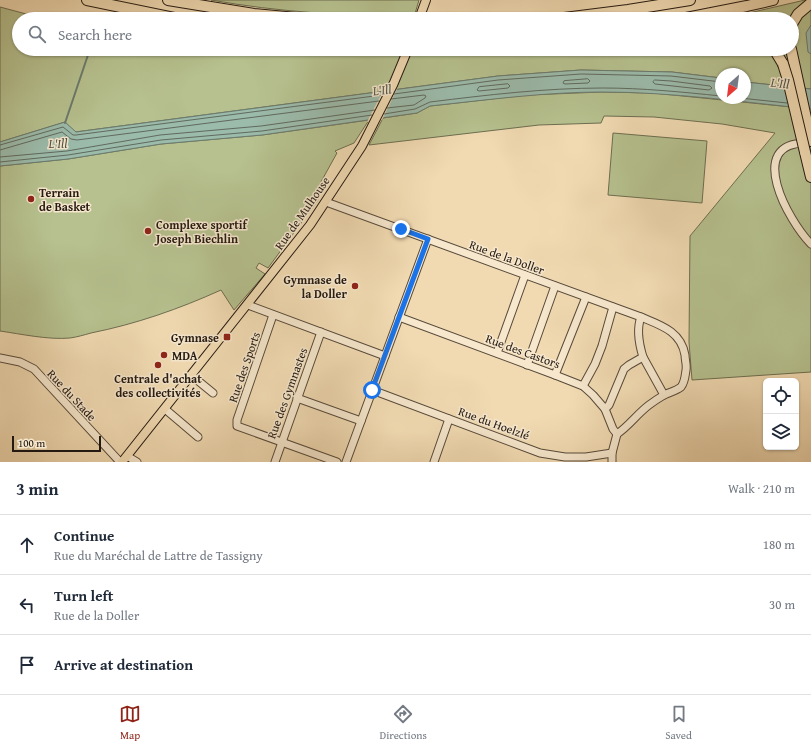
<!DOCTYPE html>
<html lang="en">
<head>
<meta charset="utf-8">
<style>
  body { margin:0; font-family:"Gentium Book Plus",serif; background:#f6f6f7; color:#1f2937 }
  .controls { position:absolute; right:12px; bottom:12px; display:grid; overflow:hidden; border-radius:6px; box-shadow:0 1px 3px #0004 }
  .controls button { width:36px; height:36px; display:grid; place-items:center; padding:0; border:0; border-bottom:1px solid #e0e1e3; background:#fff; color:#1f2937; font:20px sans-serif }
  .compass { position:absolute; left:715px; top:68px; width:36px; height:36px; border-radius:50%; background:#fff; box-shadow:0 1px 3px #0004; rotate:208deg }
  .scale { position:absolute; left:12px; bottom:10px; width:89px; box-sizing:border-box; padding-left:4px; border:2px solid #241a12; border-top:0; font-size:11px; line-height:14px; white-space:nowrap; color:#241a12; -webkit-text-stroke:3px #f6e7cd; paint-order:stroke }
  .stop { position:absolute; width:12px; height:12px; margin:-9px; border:3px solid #1a73e8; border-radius:50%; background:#fff }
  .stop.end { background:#1a73e8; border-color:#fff; box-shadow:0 1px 4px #0008 }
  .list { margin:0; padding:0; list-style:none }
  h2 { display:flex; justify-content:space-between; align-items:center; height:52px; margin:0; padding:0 16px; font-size:17px }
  h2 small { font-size:13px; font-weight:400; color:#747a83 }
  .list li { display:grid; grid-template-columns:26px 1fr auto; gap:12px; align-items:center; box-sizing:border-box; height:60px; padding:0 16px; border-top:1px solid #e0e1e3 }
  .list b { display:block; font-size:15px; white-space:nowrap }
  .list p { margin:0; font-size:13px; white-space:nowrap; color:#747a83 }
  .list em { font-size:13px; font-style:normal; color:#747a83 }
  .icon { flex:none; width:22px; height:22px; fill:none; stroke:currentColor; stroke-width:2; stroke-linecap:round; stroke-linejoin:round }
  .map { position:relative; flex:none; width:811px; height:462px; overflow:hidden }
  .search { position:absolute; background:#fff; box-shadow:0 1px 3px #0004; left:12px; right:12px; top:12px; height:44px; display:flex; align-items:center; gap:10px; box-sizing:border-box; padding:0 14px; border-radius:22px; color:#747a83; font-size:15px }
  .sheet { height:232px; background:#fff }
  nav { display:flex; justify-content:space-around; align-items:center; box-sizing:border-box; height:56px; border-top:1px solid #e0e1e3; background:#fff; font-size:11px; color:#747a83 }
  nav a { display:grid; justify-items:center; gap:2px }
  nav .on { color:#8f2418 }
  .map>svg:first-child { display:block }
</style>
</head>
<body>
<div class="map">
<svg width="811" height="462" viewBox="0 0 811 462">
  <rect width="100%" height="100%" fill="#f1dab2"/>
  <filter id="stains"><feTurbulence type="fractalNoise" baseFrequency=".005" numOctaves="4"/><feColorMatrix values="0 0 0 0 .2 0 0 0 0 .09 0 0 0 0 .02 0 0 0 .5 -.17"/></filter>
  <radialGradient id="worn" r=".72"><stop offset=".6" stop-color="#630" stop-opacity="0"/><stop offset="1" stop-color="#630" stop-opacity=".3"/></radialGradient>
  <!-- green -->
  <g fill="#b6c18f" stroke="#6d6e50">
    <path d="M 211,0 L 419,0 L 414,17 C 346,16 278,12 211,0 Z"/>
    <path d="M 805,0 L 811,9 L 811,89 L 745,82 L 745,74 L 721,74 L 721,78 L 672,72 L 581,70 L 498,76 L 75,132 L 65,122 L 0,142 L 0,7 L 45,19 L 19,19 L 19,49 L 364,49 L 385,51 L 492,49 L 766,49 L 778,63 L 778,49 L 792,49 L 792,19 L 723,19 Z"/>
    <path d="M 602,92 L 653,93 L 811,109 L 811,372 L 692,380 L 689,342 L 690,236 L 775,133 L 722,124 L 654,117 L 604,116 L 601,123 L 539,125 L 369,145 L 383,118 L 417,113 L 430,106 L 527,95 Z"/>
    <path d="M 369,120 L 354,143 L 335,151 L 337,153 L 317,189 L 318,200 L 268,268 L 259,263 L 256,268 L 265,274 L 234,310 L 221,290 C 179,309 136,324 91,333 C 84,335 77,337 70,338 C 48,340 21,334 0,331 L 0,166 L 68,159 L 161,144 L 262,135 Z"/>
    <path d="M 613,133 L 707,141 L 702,203 L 608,195 Z"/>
  </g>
  <!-- water -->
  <g fill="#9bbbab" stroke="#6b7b6e">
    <path d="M 811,25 L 811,54 L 808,52 L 806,33 Z"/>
    <path d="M 581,70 L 672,72 L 721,78 L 721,98 L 745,98 L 745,82 L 811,89 L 811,109 C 742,102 672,92 602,92 C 545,92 487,100 430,106 L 417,113 L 262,135 L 161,144 L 68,159 L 0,166 L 0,142 L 65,122 L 76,132 L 498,76 Z"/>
  </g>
  <!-- pier -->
  <path fill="#f1dab2" d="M 398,87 L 382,120 L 367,122 L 384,89 Z"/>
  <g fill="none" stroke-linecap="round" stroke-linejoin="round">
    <!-- shore -->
    <g stroke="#606a5e" stroke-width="1">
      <path d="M 588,79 L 590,81 L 588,83 L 565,84 L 563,83 L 564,81 Z"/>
      <path d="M 655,80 L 671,81 L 710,86 L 712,88 L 709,90 L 655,84 L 653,82 Z"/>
      <path d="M 508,84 L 510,86 L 508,88 L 479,91 L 477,90 L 479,87 Z"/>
      <path d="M 394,94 L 498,80 L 581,74 L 671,76 L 721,82"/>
      <path d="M 740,98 L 787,103"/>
      <path d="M 387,108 L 414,105 L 425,98 L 426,96 L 424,95 L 391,99"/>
      <path d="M 384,114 L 415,109 L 430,102 C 487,95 545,88 603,88 C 642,88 682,92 721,96"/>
      <path d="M 0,145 L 63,127 L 73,135 L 76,135 L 382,95"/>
      <path d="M 0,150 L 62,132 L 71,139 L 77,140 L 379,101"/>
      <path d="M 0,157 L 67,151 L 160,135 L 261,126 L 375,110"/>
      <path d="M 0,162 L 68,155 L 161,140 L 262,131 L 372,115"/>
    </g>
    <!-- stream -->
    <path stroke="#6b7b6e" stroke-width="2" d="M 65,123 L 90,49"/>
    <!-- minor casing -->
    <g stroke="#574a3a" stroke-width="9">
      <g id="minor">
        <path d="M 807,143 C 744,142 789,222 811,244"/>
        <path d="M 326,202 L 641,317 C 660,325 681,331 685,355 C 685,360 687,365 686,370 C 685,376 685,382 681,387 C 676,391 670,392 664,395 C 659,398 653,402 649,405 C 637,414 629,426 617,434 L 612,453 L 612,462"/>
        <path d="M 248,305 L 385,356"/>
        <path d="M 273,315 L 237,420 L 237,426 L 337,462"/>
        <path d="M 399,317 L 555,375 L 583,386 L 593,395 L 605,409 L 613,429 L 617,434"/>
        <path d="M 497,353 L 525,275"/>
        <path d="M 643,357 L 664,395"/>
        <path d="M 0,358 L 20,362 L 34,369 L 120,462"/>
        <path d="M 527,365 L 555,286"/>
        <path d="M 191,375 L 213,393"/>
        <path d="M 555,375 L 586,297"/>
        <path d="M 583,386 L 595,364 L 602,346 L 613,307"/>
        <path d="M 372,390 L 540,453 L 565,457 L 586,457 L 612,453"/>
        <path d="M 297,398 L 361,421"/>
        <path d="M 165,409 L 198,437"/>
        <path d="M 605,409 L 609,405 L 624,369 L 629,365 L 643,357 C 639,344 636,330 641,317"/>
        <path d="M 127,456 L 137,462"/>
        <path d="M 275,462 L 321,332"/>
        <path d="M 346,462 L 428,239"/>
        <path d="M 434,462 L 449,419"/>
      </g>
    </g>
    <!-- major casing -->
    <g stroke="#241a12" stroke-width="10">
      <g id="major">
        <path d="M 419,19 L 426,0"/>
        <path d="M 122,462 L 310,225 L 362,146 L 393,85 L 408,49"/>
      </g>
    </g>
    <!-- highway casing -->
    <g stroke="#241a12" stroke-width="12">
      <g id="highway">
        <path d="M 87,0 L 179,19"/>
        <path d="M 168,0 L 254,14 L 307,19"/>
        <path d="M 556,19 L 628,10 L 690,0"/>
        <path d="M 681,19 L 747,6 L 773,0"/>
        <path d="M 792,24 L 798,14 L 811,3"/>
        <path d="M 774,49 L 783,64"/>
        <path d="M 791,49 L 811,141"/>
        <path d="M 805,152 L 811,177"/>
      </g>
    </g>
    <!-- minor -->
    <use href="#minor" stroke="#f6e7cd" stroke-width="7"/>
    <!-- major -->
    <use href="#major" stroke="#f1dab2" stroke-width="8"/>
    <!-- highway -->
    <use href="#highway" stroke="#f1dab2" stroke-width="10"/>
    <!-- highway-bridge casing -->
    <g stroke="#241a12" stroke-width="12" stroke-linecap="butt">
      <path id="highway-bridge" d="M 783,64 L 788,80 L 805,152"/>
    </g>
    <!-- highway-bridge -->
    <use href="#highway-bridge" stroke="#f1dab2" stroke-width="10"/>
  </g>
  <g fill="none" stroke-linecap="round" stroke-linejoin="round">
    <!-- route -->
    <path stroke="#1a73e8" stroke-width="5" d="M 372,390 L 428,239 L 401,229"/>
  </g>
  <!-- markers -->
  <g fill="#8f2418" stroke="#f6e7cd" stroke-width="1.5">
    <circle cx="31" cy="199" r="4"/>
    <circle cx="148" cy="231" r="4"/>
    <circle cx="355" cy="286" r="4"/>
    <rect x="223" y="333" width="8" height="8" rx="2"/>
    <circle cx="164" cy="355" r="4"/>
    <circle cx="158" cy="365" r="4"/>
  </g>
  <g text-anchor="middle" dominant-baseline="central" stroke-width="3" stroke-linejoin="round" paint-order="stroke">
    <!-- poi labels -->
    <g font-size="12" font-weight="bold" fill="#241a12" stroke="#f6e7cd" text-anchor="start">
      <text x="39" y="192">Terrain<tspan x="39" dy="14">de Basket</tspan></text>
      <text x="156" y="224">Complexe sportif<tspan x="156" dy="14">Joseph Biechlin</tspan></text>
      <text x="347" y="279" text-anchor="end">Gymnase de<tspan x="347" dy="14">la Doller</tspan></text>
      <text x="219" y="337" text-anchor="end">Gymnase</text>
      <text x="172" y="355">MDA</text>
      <text x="158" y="378" text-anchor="middle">Centrale d'achat<tspan x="158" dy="14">des collectivités</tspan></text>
    </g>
    <!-- street labels -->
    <g font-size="12" fill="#241a12" stroke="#f6e7cd">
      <text transform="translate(302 213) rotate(-55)">Rue de Mulhouse</text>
      <text transform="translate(507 257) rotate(20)">Rue de la Doller</text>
      <text transform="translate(523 351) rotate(20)">Rue des Castors</text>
      <text transform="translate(244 367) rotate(-71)">Rue des Sports</text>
      <text transform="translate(287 393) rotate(-70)">Rue des Gymnastes</text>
      <text transform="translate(72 395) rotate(47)">Rue du Stade</text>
      <text transform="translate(494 423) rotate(20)">Rue du Hoelzlé</text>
    </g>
    <!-- water labels -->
    <g font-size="13" font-style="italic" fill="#4e5248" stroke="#f6e7cd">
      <text transform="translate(780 83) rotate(6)">L'Ill</text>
      <text transform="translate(382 90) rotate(-7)">L'Ill</text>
      <text x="58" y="143">L'Ill</text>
    </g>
  </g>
  <rect width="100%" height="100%" filter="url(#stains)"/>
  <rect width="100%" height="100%" fill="url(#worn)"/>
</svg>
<div class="controls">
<button><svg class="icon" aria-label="locate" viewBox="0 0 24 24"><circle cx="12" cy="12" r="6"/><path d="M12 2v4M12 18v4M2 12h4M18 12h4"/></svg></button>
<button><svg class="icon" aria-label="layers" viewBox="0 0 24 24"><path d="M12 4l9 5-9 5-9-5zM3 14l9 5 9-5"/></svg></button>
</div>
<svg class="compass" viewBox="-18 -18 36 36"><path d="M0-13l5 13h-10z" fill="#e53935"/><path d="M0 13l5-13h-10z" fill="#747a83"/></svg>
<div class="scale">100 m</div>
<div class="stop" style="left:372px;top:390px"></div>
<div class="stop end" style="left:401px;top:229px"></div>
<div class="search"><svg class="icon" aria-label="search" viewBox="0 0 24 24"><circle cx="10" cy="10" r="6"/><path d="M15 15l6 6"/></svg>Search here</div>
</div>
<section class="sheet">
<h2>3 min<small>Walk · 210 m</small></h2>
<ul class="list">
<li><svg class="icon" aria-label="ahead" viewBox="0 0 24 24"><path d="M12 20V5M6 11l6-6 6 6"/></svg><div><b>Continue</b><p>Rue du Maréchal de Lattre de Tassigny</p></div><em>180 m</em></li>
<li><svg class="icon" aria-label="left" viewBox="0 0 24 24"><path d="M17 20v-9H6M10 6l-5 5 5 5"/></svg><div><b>Turn left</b><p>Rue de la Doller</p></div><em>30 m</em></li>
<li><svg class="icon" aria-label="arrive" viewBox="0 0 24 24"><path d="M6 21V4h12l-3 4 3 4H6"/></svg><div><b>Arrive at destination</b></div></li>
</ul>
</section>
<nav>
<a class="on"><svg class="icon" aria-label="map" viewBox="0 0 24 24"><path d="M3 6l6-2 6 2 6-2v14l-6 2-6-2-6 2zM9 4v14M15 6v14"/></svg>Map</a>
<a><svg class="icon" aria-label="directions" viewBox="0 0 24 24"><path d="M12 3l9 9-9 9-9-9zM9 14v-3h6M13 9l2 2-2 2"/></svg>Directions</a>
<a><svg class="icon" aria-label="saved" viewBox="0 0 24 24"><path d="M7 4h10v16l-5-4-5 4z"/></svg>Saved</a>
</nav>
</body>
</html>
